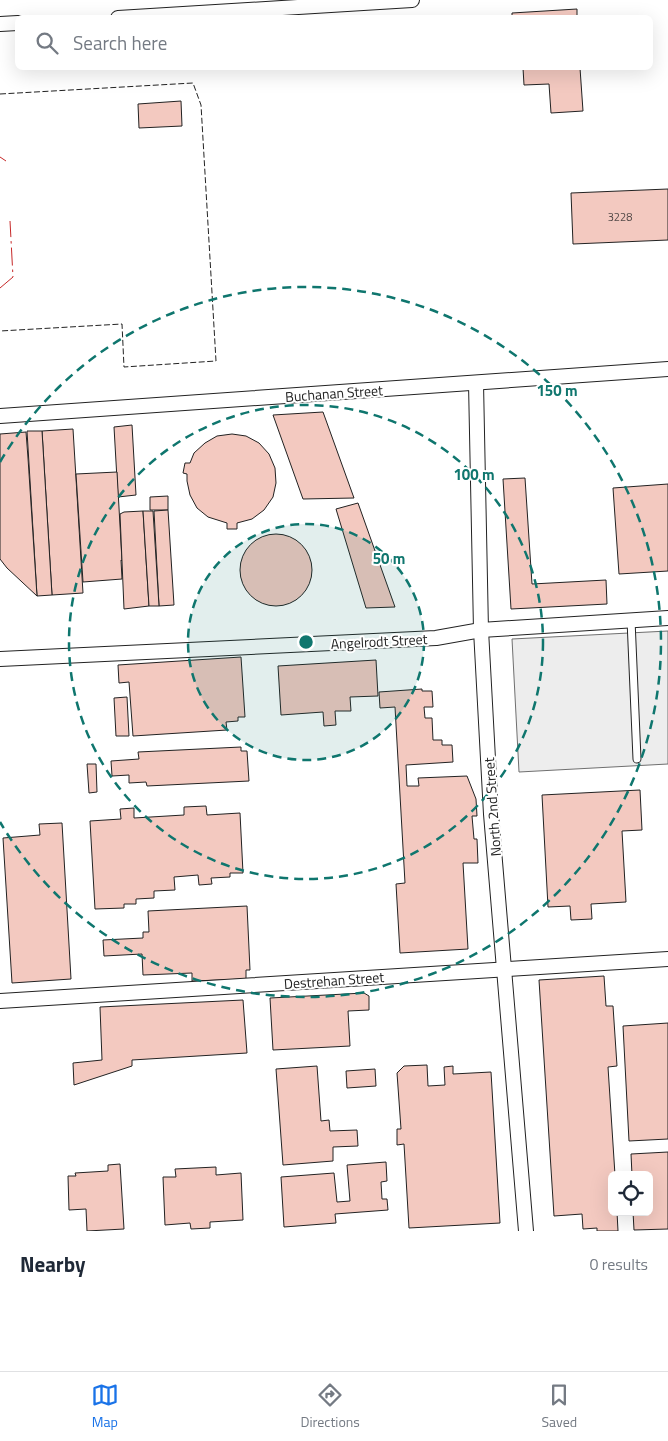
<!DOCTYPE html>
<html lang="en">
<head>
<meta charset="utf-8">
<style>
  body { margin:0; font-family:"Titillium Web",sans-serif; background:#f6f6f7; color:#1f2937 }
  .controls { position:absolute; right:15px; bottom:15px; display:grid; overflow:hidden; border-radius:8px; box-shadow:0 5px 20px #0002 }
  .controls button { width:45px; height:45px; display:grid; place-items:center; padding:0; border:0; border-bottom:1px solid #e0e1e3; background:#fff; color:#1f2937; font:25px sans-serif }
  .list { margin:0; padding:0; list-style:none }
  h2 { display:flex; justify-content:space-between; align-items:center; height:65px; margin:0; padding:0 20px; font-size:21px }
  h2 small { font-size:16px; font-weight:400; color:#747a83 }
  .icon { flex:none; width:28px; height:28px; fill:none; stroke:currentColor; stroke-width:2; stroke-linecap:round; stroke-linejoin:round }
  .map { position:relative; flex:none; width:668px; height:1231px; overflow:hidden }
  .search { position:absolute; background:#fff; box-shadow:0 5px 20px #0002; left:15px; right:15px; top:15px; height:55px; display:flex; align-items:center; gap:12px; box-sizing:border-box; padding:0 18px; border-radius:8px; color:#747a83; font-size:19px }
  .sheet { height:140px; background:#fff }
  nav { display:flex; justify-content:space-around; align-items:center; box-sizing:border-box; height:70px; border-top:1px solid #e0e1e3; background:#fff; font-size:14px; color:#747a83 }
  nav a { display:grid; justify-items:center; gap:2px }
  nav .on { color:#1a73e8 }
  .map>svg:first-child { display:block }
</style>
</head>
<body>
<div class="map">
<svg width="668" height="1231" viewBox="0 0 668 1231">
  <rect width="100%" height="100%" fill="#fff"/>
  <!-- parking -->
  <path fill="#ededed" stroke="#6f6f6f" d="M 668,631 L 668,764 L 519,772 L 512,639 Z"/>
  <!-- building -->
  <g fill="#f3c9c0" stroke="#222">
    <path d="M 577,9 L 577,18 L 512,18 L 512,13 Z"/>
    <path d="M 523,68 L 580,68 L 583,111 L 551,113 L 549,84 L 524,85 Z"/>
    <path d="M 181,101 L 182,126 L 139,128 L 138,104 Z"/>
    <path d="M 668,189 L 668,240 L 573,244 L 571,193 Z"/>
    <path d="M 323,412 L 354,498 L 303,499 L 273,415 Z"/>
    <path d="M 132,425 L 136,495 L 118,497 L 114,427 Z"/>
    <path d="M 73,429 L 83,593 L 52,595 L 42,431 Z"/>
    <path d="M 27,431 L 42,431 L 52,595 L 37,596 Z"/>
    <path d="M 26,432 L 28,458 L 37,596 L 7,568 L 0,559 L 0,434 Z"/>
    <path d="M 232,434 L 246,436 L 259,443 L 269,454 L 275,468 L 276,483 L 273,497 L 264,510 L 252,519 L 237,523 L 237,529 L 227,529 L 227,523 L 208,517 L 197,508 L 190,495 L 187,481 L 187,474 L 183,473 L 185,463 L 190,463 L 194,453 L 205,443 L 217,436 Z"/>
    <path d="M 117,472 L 122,561 L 121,560 L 122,579 L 83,582 L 76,474 Z"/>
    <path d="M 525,478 L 532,584 L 606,580 L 607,604 L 511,609 L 503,479 Z"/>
    <path d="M 668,484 L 668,571 L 619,574 L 613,488 Z"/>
    <path d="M 168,496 L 168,510 L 150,510 L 150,497 Z"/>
    <path d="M 358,503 L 395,607 L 366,608 L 336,509 Z"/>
    <path d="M 168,510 L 174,605 L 159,606 L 154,511 Z"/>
    <path d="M 143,511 L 149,606 L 124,609 L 120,514 L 124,512 Z"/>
    <path d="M 143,511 L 153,511 L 159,606 L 149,606 Z"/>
    <circle cx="276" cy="570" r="36"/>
    <path d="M 241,657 L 245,717 L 238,717 L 238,721 L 226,722 L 227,730 L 133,736 L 129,682 L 119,683 L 118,665 Z"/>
    <path d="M 376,660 L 378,696 L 350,697 L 351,711 L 335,711 L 336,725 L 324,726 L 323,712 L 281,715 L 278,666 Z"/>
    <path d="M 422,689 L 422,691 L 432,691 L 433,707 L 424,707 L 425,718 L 432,718 L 433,740 L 442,740 L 442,745 L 452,745 L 453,762 L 406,765 L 407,786 L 419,786 L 418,778 L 467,776 L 476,799 L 477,816 L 472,816 L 474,839 L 477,839 L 478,863 L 463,863 L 468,949 L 400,953 L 396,884 L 405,883 L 395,707 L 380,708 L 379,692 Z"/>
    <path d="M 127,697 L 129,736 L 116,736 L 114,698 Z"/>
    <path d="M 241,747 L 241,751 L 247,751 L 249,781 L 147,786 L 146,782 L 129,783 L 129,775 L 112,776 L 111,761 L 139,759 L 138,752 Z"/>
    <path d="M 87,764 L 96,764 L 97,792 L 89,793 Z"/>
    <path d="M 640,790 L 642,830 L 622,831 L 626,902 L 591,904 L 592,919 L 571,920 L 570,906 L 548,907 L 542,795 Z"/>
    <path d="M 206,806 L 207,815 L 240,813 L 243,873 L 230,873 L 230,877 L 211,878 L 212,884 L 199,885 L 198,875 L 174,877 L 175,890 L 154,891 L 154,898 L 136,899 L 136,904 L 124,904 L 124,908 L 95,909 L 90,821 L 121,819 L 120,809 L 134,808 L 134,818 L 184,815 L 184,807 Z"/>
    <path d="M 62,823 L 71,979 L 12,983 L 3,838 L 40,835 L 39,824 Z"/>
    <path d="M 247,906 L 250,970 L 246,970 L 246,979 L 192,981 L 192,973 L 143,975 L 142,954 L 104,956 L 103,940 L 143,938 L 143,932 L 149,932 L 148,911 Z"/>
    <path d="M 604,976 L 606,1006 L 613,1006 L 617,1066 L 608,1067 L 615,1175 L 612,1175 L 612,1212 L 617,1212 L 618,1231 L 597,1231 L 597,1228 L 583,1229 L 582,1214 L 554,1216 L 539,980 Z"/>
    <path d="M 364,993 L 369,996 L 369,1010 L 348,1011 L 350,1046 L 273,1050 L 270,998 Z"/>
    <path d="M 243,1000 L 247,1053 L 132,1060 L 132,1066 L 74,1085 L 73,1063 L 102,1060 L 100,1007 Z"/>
    <path d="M 668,1023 L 668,1139 L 629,1141 L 623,1026 Z"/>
    <path d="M 427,1065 L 428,1086 L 445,1085 L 444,1067 L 453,1066 L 453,1074 L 491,1072 L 500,1223 L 409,1228 L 404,1144 L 397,1145 L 397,1129 L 401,1129 L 397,1073 L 404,1066 Z"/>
    <path d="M 317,1066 L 321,1121 L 329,1120 L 330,1131 L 357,1130 L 358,1146 L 333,1147 L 333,1161 L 283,1165 L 276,1069 Z"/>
    <path d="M 375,1069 L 376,1086 L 347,1088 L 346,1071 Z"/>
    <path d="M 668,1152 L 668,1229 L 634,1230 L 633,1212 L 649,1212 L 649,1175 L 632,1175 L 631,1154 Z"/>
    <path d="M 386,1162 L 387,1181 L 381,1182 L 382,1199 L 387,1199 L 388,1210 L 335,1214 L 336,1223 L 284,1227 L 281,1177 L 334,1173 L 337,1202 L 350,1201 L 347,1165 Z"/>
    <path d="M 120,1164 L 124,1229 L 87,1231 L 86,1209 L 69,1210 L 68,1176 L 76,1176 L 75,1173 L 108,1171 L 108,1165 Z"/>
    <path d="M 216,1167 L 216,1175 L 241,1173 L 243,1220 L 210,1222 L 210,1228 L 191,1229 L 190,1223 L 165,1225 L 163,1177 L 176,1177 L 175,1169 Z"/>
  </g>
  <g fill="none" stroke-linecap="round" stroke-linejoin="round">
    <!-- lane casing -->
    <g stroke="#222" stroke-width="9">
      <path id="lane" d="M 631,620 L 637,759"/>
    </g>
    <!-- street casing -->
    <g stroke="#222" stroke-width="16">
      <g id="street">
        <path d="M 118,18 L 412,0"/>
        <path d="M 0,24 L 18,23"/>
        <path d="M 476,383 L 481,630 L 491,814 L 526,1231"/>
        <path d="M 0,416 L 668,369"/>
        <path d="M 0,659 L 436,638 L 481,630 L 668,618"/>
        <path d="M 0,1001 L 668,959"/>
      </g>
    </g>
    <!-- lane -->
    <use href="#lane" stroke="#fff" stroke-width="7"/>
    <!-- street -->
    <use href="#street" stroke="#fff" stroke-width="14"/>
    <!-- fence -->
    <path stroke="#222" stroke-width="1" stroke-dasharray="6 2.5" stroke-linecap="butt" d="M 0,94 L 193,83 L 201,105 L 216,361 L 124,367 L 122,324 L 0,331"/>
    <!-- power -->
    <g stroke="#c62828" stroke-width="1" stroke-dasharray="18 4 2.5 4" stroke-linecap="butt">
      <path d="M 0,157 L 6,161"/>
      <path d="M 0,288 L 13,277 L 10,221"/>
    </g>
  </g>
  <!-- distance rings -->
  <circle cx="306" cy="642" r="118" fill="#0f766e" fill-opacity=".12"/>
  <g fill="none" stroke="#0f766e" stroke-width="2.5" stroke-dasharray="9 6">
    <circle cx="306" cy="642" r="118"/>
    <circle cx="306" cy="642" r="237"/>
    <path d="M0 462A355 355 0 1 1 0 822"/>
  </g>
  <g text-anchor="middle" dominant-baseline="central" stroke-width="4" stroke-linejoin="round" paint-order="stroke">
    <!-- number labels -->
    <g font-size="11" fill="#564c4a">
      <text x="620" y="217">3228</text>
    </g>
    <!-- street labels -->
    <g font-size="14" fill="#222" stroke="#fff">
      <text transform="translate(334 393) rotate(-4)">Buchanan Street</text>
      <text transform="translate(379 641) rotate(-3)">Angelrodt Street</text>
      <text transform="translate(492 807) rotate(-94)">North 2nd Street</text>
      <text transform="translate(334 980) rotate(-4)">Destrehan Street</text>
    </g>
  </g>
  <circle cx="306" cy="642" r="8" fill="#0f766e" stroke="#fff" stroke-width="2.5"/>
  <g font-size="15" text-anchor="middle" font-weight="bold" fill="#0f766e" stroke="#fff" stroke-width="4" stroke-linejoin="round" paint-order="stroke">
    <text x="557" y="396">150 m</text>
    <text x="474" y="480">100 m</text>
    <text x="389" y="564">50 m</text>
  </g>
</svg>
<div class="controls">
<button><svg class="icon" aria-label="locate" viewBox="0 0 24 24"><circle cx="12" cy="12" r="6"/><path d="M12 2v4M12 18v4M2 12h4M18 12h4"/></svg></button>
</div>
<div class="search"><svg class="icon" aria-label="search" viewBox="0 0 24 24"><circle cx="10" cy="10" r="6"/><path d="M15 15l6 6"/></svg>Search here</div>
</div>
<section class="sheet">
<h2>Nearby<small>0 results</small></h2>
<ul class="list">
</ul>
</section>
<nav>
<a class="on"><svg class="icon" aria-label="map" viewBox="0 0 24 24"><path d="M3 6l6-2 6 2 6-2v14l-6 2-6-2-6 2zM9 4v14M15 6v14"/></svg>Map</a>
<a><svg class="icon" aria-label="directions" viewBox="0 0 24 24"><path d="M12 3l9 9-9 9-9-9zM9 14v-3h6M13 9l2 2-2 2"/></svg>Directions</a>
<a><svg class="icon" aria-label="saved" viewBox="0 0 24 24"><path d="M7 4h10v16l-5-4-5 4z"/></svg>Saved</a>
</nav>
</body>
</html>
